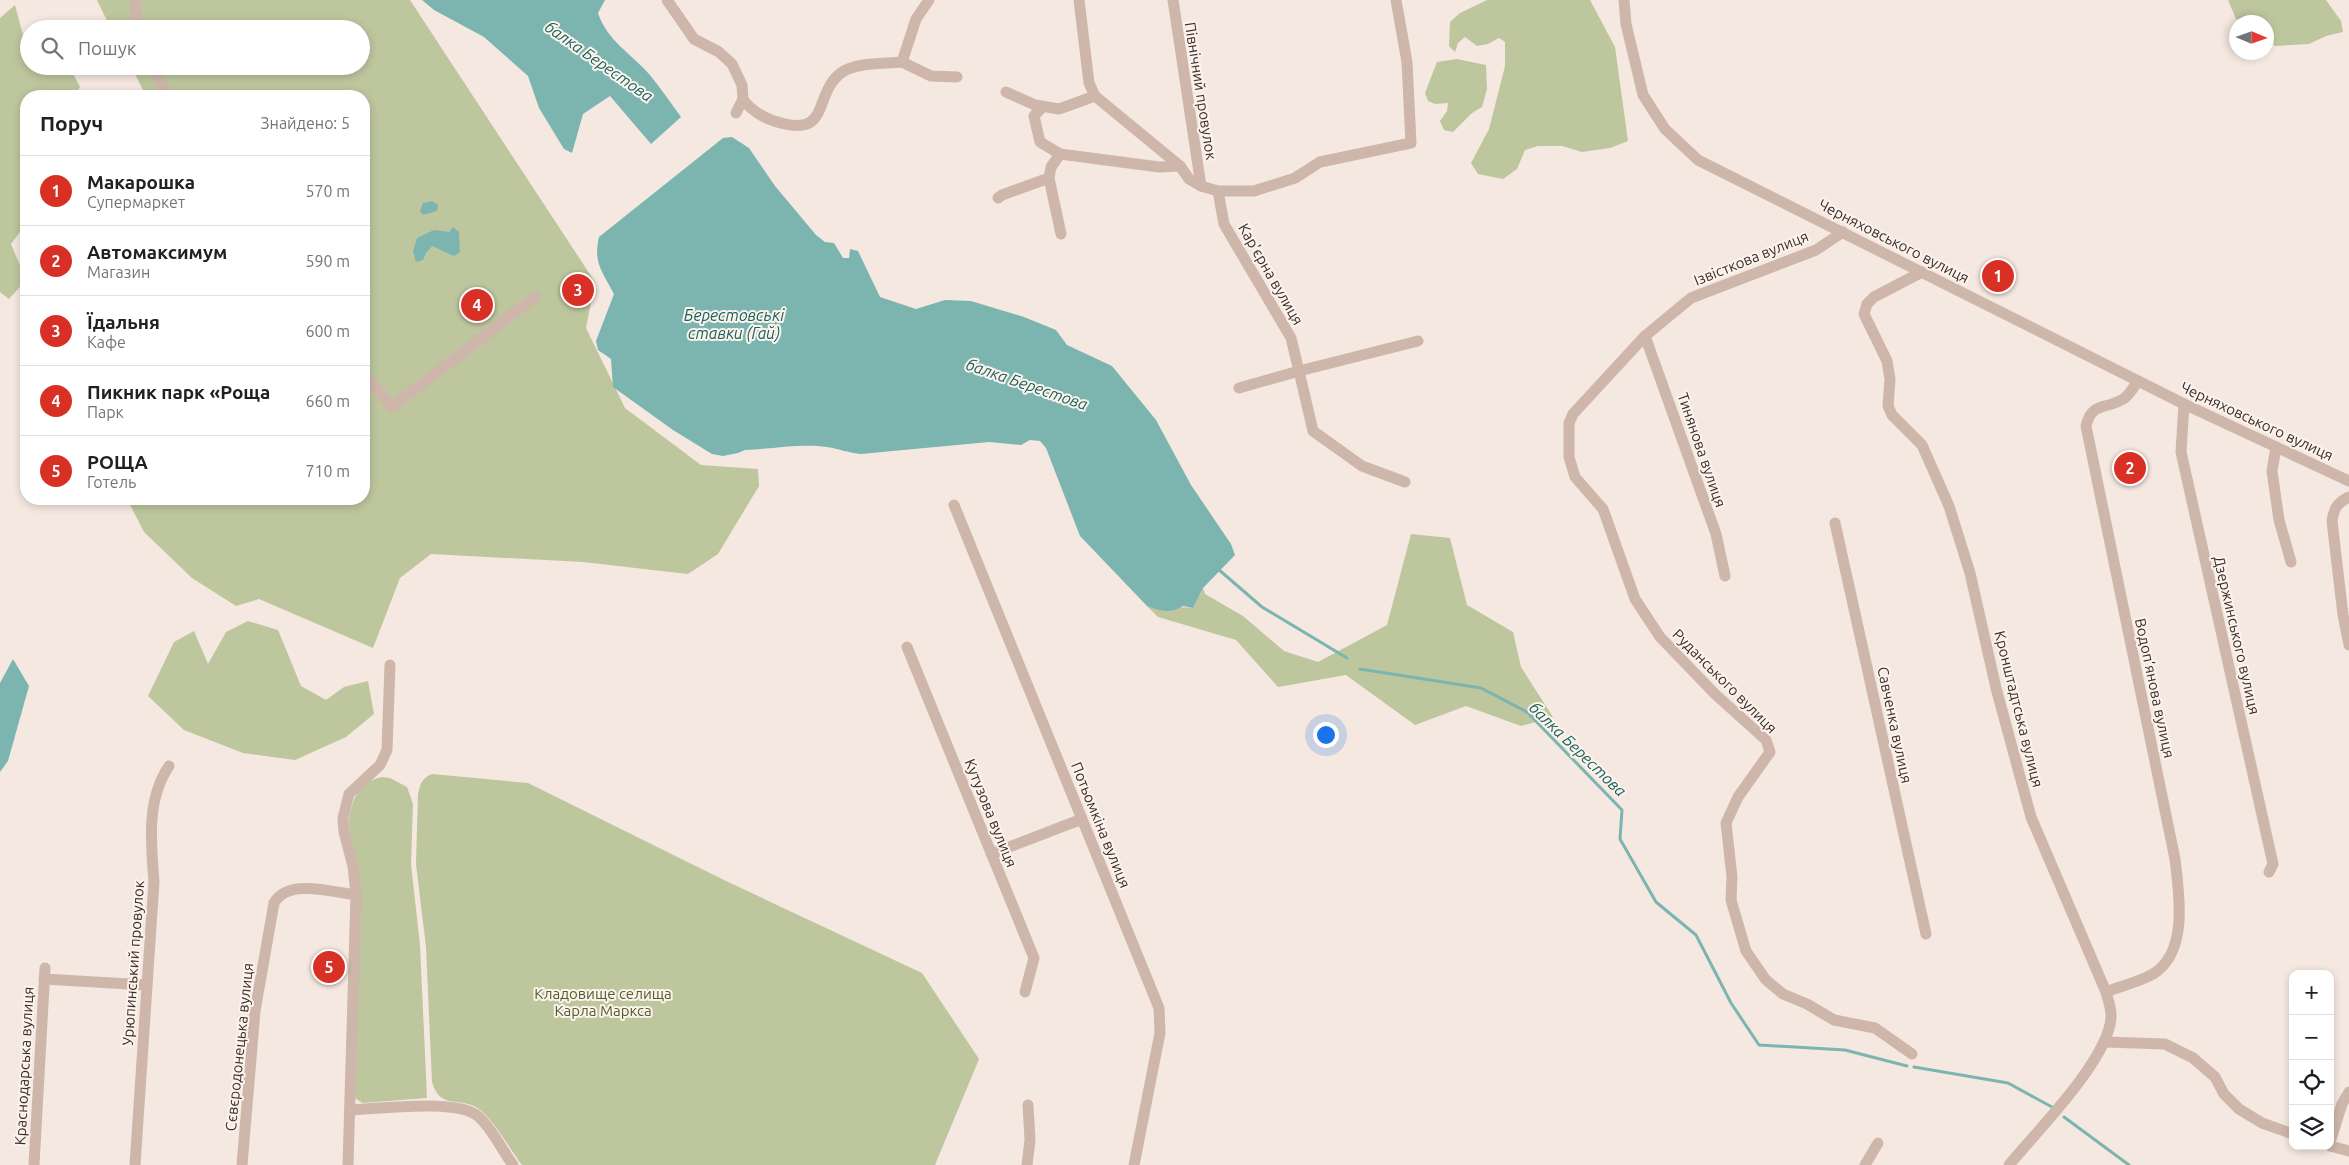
<!DOCTYPE html>
<html lang="uk">
<head>
<meta charset="utf-8">
<style>
  body { margin:0; font-family:Ubuntu,sans-serif; background:#f2f2f2; color:#202124 }
  .controls { position:absolute; right:15px; bottom:15px; display:grid; overflow:hidden; border-radius:10px; box-shadow:0 2px 8px #0003 }
  .controls button { width:45px; height:45px; display:grid; place-items:center; padding:0; border:0; border-bottom:1px solid #e0e0e0; background:#fff; color:#202124; font:25px sans-serif }
  .compass { position:absolute; left:2229px; top:15px; width:45px; height:45px; border-radius:50%; background:#fff; box-shadow:0 2px 8px #0003; rotate:92deg }
  .you { position:absolute; left:1325px; top:734px; width:18px; height:18px; margin:-12px; border:4px solid #fff; border-radius:50%; background:#1a73e8; box-shadow:0 0 0 8px #1a73e833 }
  .badge { display:grid; place-items:center; width:32px; height:32px; border-radius:50%; background:#d93025; color:#fff; font-size:16px; font-weight:700 }
  .pin { position:absolute; translate:-50% -50%; border:2px solid #fff; box-shadow:0 1px 5px #0006 }
  .list { margin:0; padding:0; list-style:none }
  h2 { display:flex; justify-content:space-between; align-items:center; height:65px; margin:0; padding:0 20px; font-size:21px }
  h2 small { font-size:16px; font-weight:400; color:#757577 }
  .list li { display:grid; grid-template-columns:32px 1fr auto; gap:15px; align-items:center; box-sizing:border-box; height:70px; padding:0 20px; border-top:1px solid #e0e0e0 }
  .list b { display:block; font-size:19px; white-space:nowrap }
  .list p { margin:0; font-size:16px; white-space:nowrap; color:#757577 }
  .list em { font-size:16px; font-style:normal; color:#757577 }
  .icon { flex:none; width:28px; height:28px; fill:none; stroke:currentColor; stroke-width:2; stroke-linecap:round; stroke-linejoin:round }
  .map { position:relative; flex:none; width:2349px; height:1165px; overflow:hidden }
  .search { position:absolute; background:#fff; box-shadow:0 2px 8px #0003; left:20px; top:20px; width:350px; height:55px; display:flex; align-items:center; gap:12px; box-sizing:border-box; padding:0 18px; border-radius:28px; color:#757577; font-size:19px }
  .panel { position:absolute; background:#fff; box-shadow:0 2px 8px #0003; left:20px; top:90px; width:350px; height:415px; border-radius:20px }
  .map>svg:first-child { display:block }
</style>
</head>
<body>
<div class="map">
<svg width="2349" height="1165" viewBox="0 0 2349 1165">
  <rect width="100%" height="100%" fill="#f5e8e0"/>
  <!-- green -->
  <g fill="#bec69e">
    <path d="M 97,0 L 410,0 L 595,282 L 586,328 L 625,408 L 701,465 L 758,469 L 759,486 L 718,554 L 688,574 L 583,562 L 431,554 L 400,578 L 373,648 L 259,599 L 236,606 L 192,578 L 144,532 L 127,499 L 364,499 L 364,96 L 146,96 L 131,66 L 361,66 L 361,29 L 111,29 Z"/>
    <path d="M 1487,0 L 1590,0 L 1615,47 L 1628,141 L 1610,148 L 1582,152 L 1562,146 L 1538,146 L 1525,150 L 1517,169 L 1503,179 L 1478,174 L 1471,163 L 1489,129 L 1505,66 L 1505,42 L 1499,38 L 1488,44 L 1477,46 L 1465,37 L 1458,43 L 1455,52 L 1449,46 L 1450,22 L 1460,13 Z"/>
    <path d="M 2228,0 L 2326,0 L 2341,21 L 2343,32 L 2326,36 L 2309,44 L 2275,46 L 2267,38 L 2266,22 L 2245,22 L 2236,19 Z"/>
    <path d="M 15,5 L 25,43 L 29,43 L 29,66 L 69,66 L 80,87 L 75,96 L 26,96 L 26,224 L 11,244 L 26,280 L 9,299 L 0,292 L 0,18 Z"/>
    <path d="M 1457,59 L 1486,65 L 1487,89 L 1482,107 L 1472,113 L 1453,132 L 1444,130 L 1440,121 L 1447,111 L 1448,103 L 1435,104 L 1428,101 L 1425,93 L 1437,62 Z"/>
    <path d="M 1411,534 L 1450,538 L 1467,605 L 1513,632 L 1521,667 L 1553,717 L 1521,726 L 1466,706 L 1415,725 L 1346,675 L 1278,687 L 1236,640 L 1158,617 L 1147,606 C 1167,613 1174,605 1193,608 L 1203,588 L 1205,594 L 1243,616 L 1284,651 L 1318,662 L 1387,625 Z"/>
    <path d="M 248,621 L 278,630 L 301,686 L 326,700 L 344,687 L 368,681 L 374,714 L 346,737 L 295,760 L 243,753 L 184,730 L 148,696 L 174,642 L 194,631 L 208,664 L 226,632 Z"/>
    <path d="M 432,774 L 528,783 L 726,881 L 922,973 L 979,1059 L 935,1165 L 522,1165 C 510,1150 492,1116 476,1107 C 456,1097 440,1109 432,1082 L 426,947 L 416,864 L 418,794 C 420,784 422,778 432,774 Z"/>
    <path d="M 382,777 L 390,778 L 407,787 L 413,804 L 411,864 L 420,945 L 427,1098 L 363,1103 L 356,1099 L 355,1095 L 349,820 C 352,799 359,782 382,777 Z"/>
  </g>
  <!-- water -->
  <g fill="#7cb5b0">
    <path d="M 422,0 L 605,0 L 598,13 C 607,41 632,54 650,75 C 661,89 671,103 681,117 L 651,144 L 610,96 L 583,114 L 572,153 L 564,149 L 539,108 L 528,76 L 484,37 L 434,10 Z"/>
    <path d="M 732,137 L 749,148 L 775,186 L 816,235 L 825,242 L 834,243 L 843,258 L 849,258 L 850,249 L 858,251 L 880,297 L 916,309 L 945,300 L 971,301 L 1024,317 L 1056,330 L 1067,345 L 1112,366 L 1156,420 L 1191,485 L 1231,544 L 1235,555 L 1203,588 L 1193,608 L 1183,606 C 1171,614 1160,611 1147,606 L 1080,536 L 1046,448 L 1040,441 L 1030,440 L 1021,445 L 989,442 L 861,454 C 849,453 839,449 827,447 C 800,443 772,449 745,450 L 738,453 L 723,456 L 712,454 L 673,430 L 613,387 L 611,359 L 598,350 L 596,341 L 614,294 C 602,271 593,263 599,237 L 723,138 Z"/>
    <path d="M 432,201 L 438,205 L 437,211 L 423,215 L 420,211 L 423,203 Z"/>
    <path d="M 453,227 L 459,232 L 460,252 L 454,256 L 432,246 L 426,253 L 423,260 L 416,262 L 413,251 L 417,238 L 434,230 L 449,232 Z"/>
    <path d="M 13,659 L 29,686 L 8,761 L 0,772 L 0,683 Z"/>
  </g>
  <g fill="none" stroke-linecap="round" stroke-linejoin="round">
    <!-- stream -->
    <g stroke="#7cb5b0" stroke-width="3">
      <path d="M 1218,569 L 1262,607 L 1347,658"/>
      <path d="M 1360,669 L 1481,688 L 1527,712 L 1622,810 L 1620,839 L 1656,902 L 1696,935 L 1731,1003 L 1759,1045 L 1845,1050 L 1907,1066"/>
      <path d="M 1914,1067 L 2008,1083 L 2052,1107"/>
      <path d="M 2064,1117 L 2129,1165"/>
    </g>
    <!-- minor -->
    <g stroke="#cfb6aa" stroke-width="11">
      <path d="M 135,0 L 138,29"/>
      <path d="M 667,0 L 694,39 L 719,52 L 732,64 L 742,85 L 743,99 L 736,113"/>
      <path d="M 929,0 L 916,19 L 902,62 L 931,76 L 957,77"/>
      <path d="M 1079,0 L 1089,83 L 1095,96 L 1180,166 L 1189,179 L 1201,186 L 1218,191 L 1254,191 L 1295,178 L 1320,162 L 1411,143 L 1407,62 L 1396,0"/>
      <path d="M 1173,0 L 1201,186"/>
      <path d="M 1624,0 L 1626,24 L 1643,95 L 1665,129 L 1698,160 L 2184,404 L 2349,481"/>
      <path d="M 150,66 L 169,96"/>
      <path d="M 1006,92 L 1035,105 L 1059,109 L 1095,96"/>
      <path d="M 743,99 C 749,109 764,118 774,121 C 832,140 812,95 841,73 C 855,62 884,64 902,62"/>
      <path d="M 1042,107 L 1034,116 L 1040,142 L 1060,154 L 1051,167 L 1049,178 L 1061,234"/>
      <path d="M 1060,154 L 1159,167 L 1180,166"/>
      <path d="M 1218,191 L 1224,224 L 1291,338 L 1299,371 L 1418,341"/>
      <path d="M 998,198 L 1002,195 L 1049,178"/>
      <path d="M 1843,232 L 1816,250 L 1691,298 L 1645,336 L 1573,414 L 1569,423 L 1569,457 L 1575,477 L 1603,509 L 1635,599 L 1660,637 L 1715,694 L 1766,740 L 1770,752 L 1738,797 L 1726,823 L 1732,877 L 1731,900 L 1746,951 L 1766,980 L 1783,994 L 1807,1004 L 1834,1020 L 1875,1028 L 1912,1054"/>
      <path d="M 1922,272 L 1874,297 L 1867,304 L 1864,314 L 1887,361 L 1890,379 L 1888,406 L 1892,415 L 1922,445 L 1949,506 L 1970,573 L 1996,688 L 2031,817 L 2106,992 C 2108,1000 2112,1010 2111,1018 C 2108,1060 2037,1131 2009,1165"/>
      <path d="M 1645,336 L 1716,534 L 1725,576"/>
      <path d="M 364,374 L 392,407 L 535,297"/>
      <path d="M 1239,388 L 1299,371 L 1313,431 L 1362,466 L 1405,482"/>
      <path d="M 2184,404 L 2181,452 L 2273,864 L 2269,872"/>
      <path d="M 2276,447 L 2272,471 L 2279,520 L 2291,562"/>
      <path d="M 2349,497 C 2337,503 2334,508 2332,521 L 2343,615 L 2349,645"/>
      <path d="M 954,505 L 1159,1008 L 1160,1033 L 1134,1165"/>
      <path d="M 1835,523 L 1926,934"/>
      <path d="M 907,647 L 1034,958 L 1025,992"/>
      <path d="M 991,854 L 1082,819"/>
      <path d="M 44,979 L 146,985"/>
      <path d="M 2106,992 C 2121,986 2139,982 2153,974 C 2189,952 2179,894 2175,859 L 2086,426 C 2092,401 2106,410 2123,399 C 2129,396 2134,386 2138,381"/>
      <path d="M 2106,1042 L 2165,1044 L 2193,1058 L 2215,1077 L 2224,1094 L 2239,1109 L 2262,1123 L 2293,1134"/>
      <path d="M 350,1110 C 379,1109 459,1098 479,1117 C 493,1130 502,1150 513,1165"/>
      <path d="M 2330,1142 L 2342,1104 L 2349,1092"/>
      <path d="M 2330,1146 L 2349,1151"/>
      <path d="M 34,1165 L 45,968"/>
      <path d="M 135,1165 L 154,882 C 151,843 146,800 169,766"/>
      <path d="M 242,1165 L 255,1011 L 274,903 C 288,878 332,892 356,895"/>
      <path d="M 348,1165 L 356,895 L 353,866 L 344,832 L 343,818 L 349,794 L 380,765 L 387,750 L 390,665"/>
      <path d="M 1027,1165 L 1030,1140 L 1028,1105"/>
      <path d="M 1865,1165 L 1878,1143"/>
    </g>
  </g>
  <g text-anchor="middle" dominant-baseline="central" stroke-width="4" stroke-linejoin="round" paint-order="stroke">
    <!-- street labels -->
    <g font-size="15" fill="#3c2d2a" stroke="#fcf3ed">
      <text transform="translate(1201 91) rotate(81)">Північний провулок</text>
      <text transform="translate(1894 241) rotate(27)">Черняховського вулиця</text>
      <text transform="translate(1751 258) rotate(-22)">Iзвiсткова вулиця</text>
      <text transform="translate(1271 274) rotate(60)">Кар'єрна вулиця</text>
      <text transform="translate(2257 421) rotate(25)">Черняховського вулиця</text>
      <text transform="translate(1702 450) rotate(71)">Тинянова вулиця</text>
      <text transform="translate(2237 635) rotate(77)">Дзержинського вулиця</text>
      <text transform="translate(1725 681) rotate(45)">Руданського вулиця</text>
      <text transform="translate(2155 688) rotate(78)">Водоп’янова вулиця</text>
      <text transform="translate(2019 709) rotate(76)">Кронштадтська вулиця</text>
      <text transform="translate(1895 725) rotate(78)">Савченка вулиця</text>
      <text transform="translate(991 813) rotate(68)">Кутузова вулиця</text>
      <text transform="translate(1101 825) rotate(68)">Потьомкіна вулиця</text>
      <text transform="translate(133 963) rotate(-86)">Урюпинський провулок</text>
      <text transform="translate(239 1047) rotate(-84)">Сєвєродонецька вулиця</text>
      <text transform="translate(24 1066) rotate(-87)">Краснодарська вулиця</text>
    </g>
    <!-- park labels -->
    <g font-size="15" fill="#515d2b" stroke="#fcf3ed">
      <text x="603" y="993">Кладовище селища<tspan x="603" dy="17">Карла Маркса</tspan></text>
    </g>
    <!-- water labels -->
    <g font-size="16" font-style="italic" fill="#1b625d" stroke="#fcf3ed">
      <text transform="translate(599 61) rotate(35)">балка Берестова</text>
      <text x="734" y="315">Берестовські<tspan x="734" dy="18">ставки (Гай)</tspan></text>
      <text transform="translate(1027 384) rotate(19)">балка Берестова</text>
      <text transform="translate(1578 749) rotate(44)">балка Берестова</text>
    </g>
  </g>
</svg>
<div class="controls">
<button>+</button>
<button>−</button>
<button><svg class="icon" aria-label="locate" viewBox="0 0 24 24"><circle cx="12" cy="12" r="6"/><path d="M12 2v4M12 18v4M2 12h4M18 12h4"/></svg></button>
<button><svg class="icon" aria-label="layers" viewBox="0 0 24 24"><path d="M12 4l9 5-9 5-9-5zM3 14l9 5 9-5"/></svg></button>
</div>
<svg class="compass" viewBox="-18 -18 36 36"><path d="M0-13l5 13h-10z" fill="#e53935"/><path d="M0 13l5-13h-10z" fill="#757577"/></svg>
<div class="you"></div>
<div class="pin badge" style="left:1998px;top:276px">1</div>
<div class="pin badge" style="left:2130px;top:468px">2</div>
<div class="pin badge" style="left:578px;top:290px">3</div>
<div class="pin badge" style="left:477px;top:305px">4</div>
<div class="pin badge" style="left:329px;top:967px">5</div>
<div class="search"><svg class="icon" aria-label="search" viewBox="0 0 24 24"><circle cx="10" cy="10" r="6"/><path d="M15 15l6 6"/></svg>Пошук</div>
<section class="panel">
<h2>Поруч<small>Знайдено: 5</small></h2>
<ul class="list">
<li><span class="badge">1</span><div><b>Макарошка</b><p>Супермаркет</p></div><em>570 m</em></li>
<li><span class="badge">2</span><div><b>Автомаксимум</b><p>Магазин</p></div><em>590 m</em></li>
<li><span class="badge">3</span><div><b>Їдальня</b><p>Кафе</p></div><em>600 m</em></li>
<li><span class="badge">4</span><div><b>Пикник парк «Роща</b><p>Парк</p></div><em>660 m</em></li>
<li><span class="badge">5</span><div><b>РОЩА</b><p>Готель</p></div><em>710 m</em></li>
</ul>
</section>
</div>
</body>
</html>
